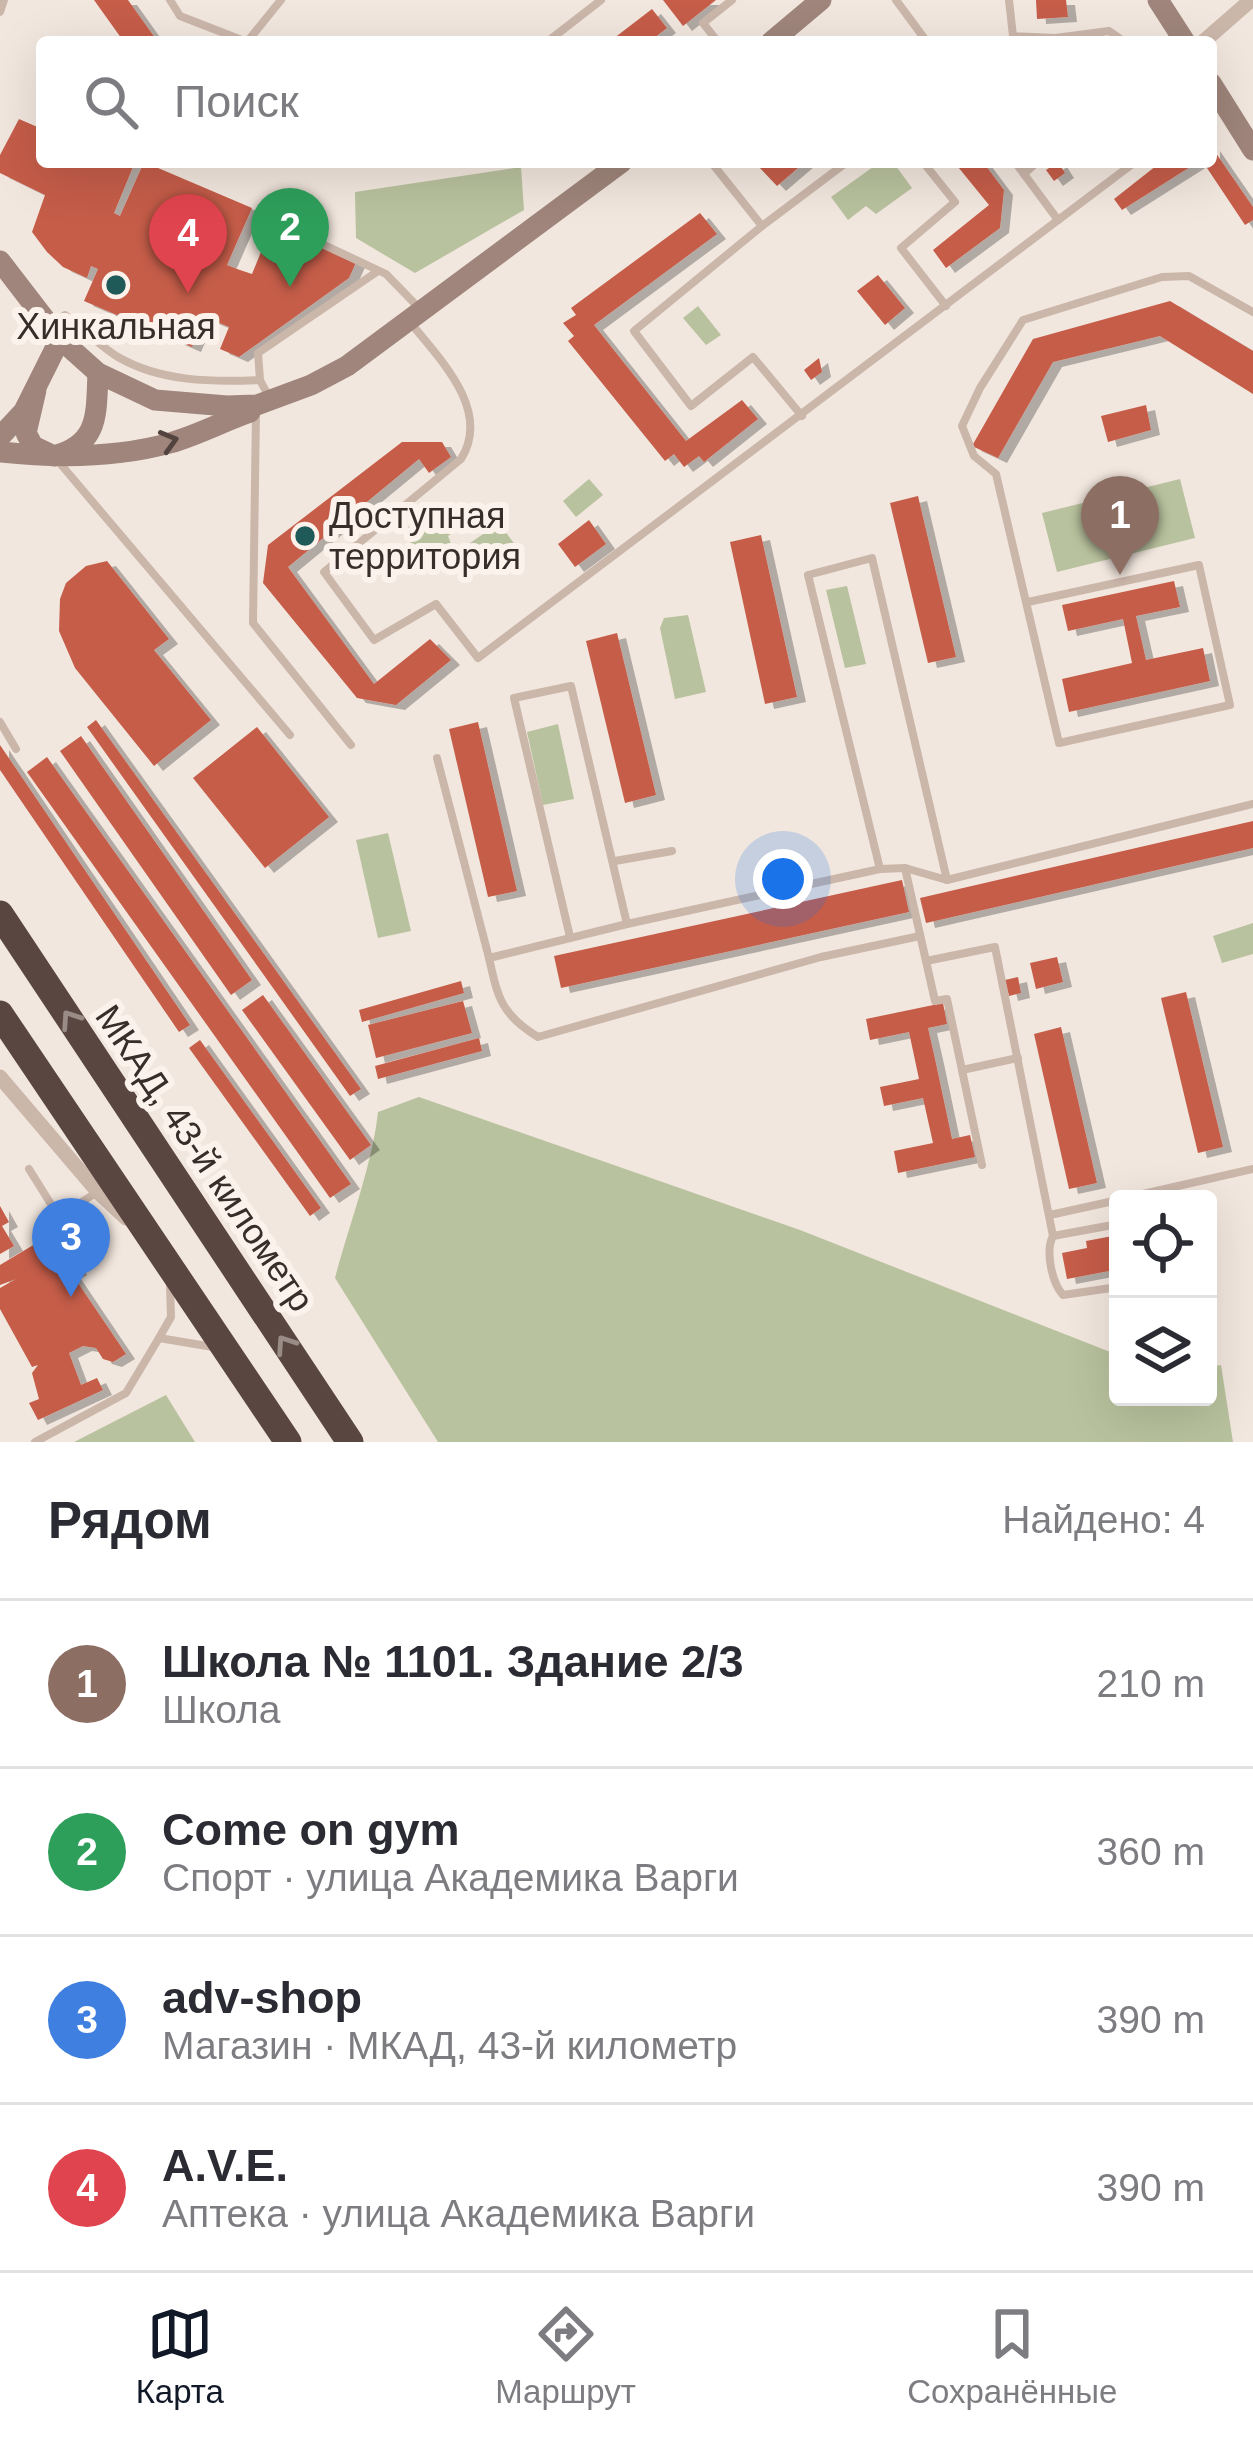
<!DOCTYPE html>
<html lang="ru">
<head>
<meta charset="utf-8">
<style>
  body { margin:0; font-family:Helvetica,sans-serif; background:#f7f7f7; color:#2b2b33 }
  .controls { position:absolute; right:36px; bottom:36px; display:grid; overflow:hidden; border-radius:12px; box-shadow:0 12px 48px #0002 }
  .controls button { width:108px; height:108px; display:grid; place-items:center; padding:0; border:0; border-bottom:3px solid #e1e1e2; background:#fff; color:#2b2b33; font:60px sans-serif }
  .you { position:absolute; left:783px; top:879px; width:42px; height:42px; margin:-30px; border:9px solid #fff; border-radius:50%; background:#1a73e8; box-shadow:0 0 0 18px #1a73e833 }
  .badge { display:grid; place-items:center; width:78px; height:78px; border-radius:50%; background:#111827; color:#fff; font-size:39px; font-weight:700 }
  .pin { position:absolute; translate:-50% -99px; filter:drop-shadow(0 3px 6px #0008) }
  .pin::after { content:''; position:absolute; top:63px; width:42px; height:36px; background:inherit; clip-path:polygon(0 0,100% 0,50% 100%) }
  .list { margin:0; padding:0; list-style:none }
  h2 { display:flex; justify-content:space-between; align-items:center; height:156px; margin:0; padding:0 48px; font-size:51px }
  h2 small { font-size:39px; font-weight:400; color:#7c7c81 }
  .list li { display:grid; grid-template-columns:78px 1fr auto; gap:36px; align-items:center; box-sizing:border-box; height:168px; padding:0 48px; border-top:3px solid #e1e1e2 }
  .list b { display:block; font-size:45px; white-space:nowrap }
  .list p { margin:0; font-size:39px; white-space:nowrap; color:#7c7c81 }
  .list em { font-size:39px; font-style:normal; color:#7c7c81 }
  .icon { flex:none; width:66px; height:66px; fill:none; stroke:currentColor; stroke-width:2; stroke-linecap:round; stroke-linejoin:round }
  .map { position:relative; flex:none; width:1253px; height:1442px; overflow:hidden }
  .search { position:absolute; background:#fff; box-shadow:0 12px 48px #0002; left:36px; right:36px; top:36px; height:132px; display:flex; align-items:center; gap:30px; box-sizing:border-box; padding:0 42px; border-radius:12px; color:#7c7c81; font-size:45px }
  .sheet { height:828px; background:#fff }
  nav { display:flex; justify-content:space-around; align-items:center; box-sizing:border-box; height:168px; border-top:3px solid #e1e1e2; background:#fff; font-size:33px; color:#7c7c81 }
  nav a { display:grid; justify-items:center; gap:6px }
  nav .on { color:#111827 }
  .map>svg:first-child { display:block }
</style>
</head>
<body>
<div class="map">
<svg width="1253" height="1442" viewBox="0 0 1253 1442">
  <defs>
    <filter id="shadow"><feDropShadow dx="9" dy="5" stdDeviation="0" flood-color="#0004"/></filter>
  </defs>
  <rect width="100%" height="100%" fill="#f2e7de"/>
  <!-- green -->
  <g fill="#b9c29e">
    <path d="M 880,162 L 893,162 L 912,188 L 876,214 L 866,206 L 848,220 L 831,197 Z"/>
    <path d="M 521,167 L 524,210 L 415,273 L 356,238 L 355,192 Z"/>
    <path d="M 698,306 L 721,335 L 706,345 L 683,318 Z"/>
    <path d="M 589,479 L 603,495 L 576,517 L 563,501 Z"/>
    <path d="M 1180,479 L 1195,538 L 1057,572 L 1042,513 Z"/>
    <path d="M 452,514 L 462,526 L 448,536 L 455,554 L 450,570 L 435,572 L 425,566 L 414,574 L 398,553 L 411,544 L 407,529 C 415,516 424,519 436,524 Z"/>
    <path d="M 499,523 L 516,546 L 477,574 L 460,550 Z"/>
    <path d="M 847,586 L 866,664 L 845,668 L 826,590 Z"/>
    <path d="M 688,615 L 706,692 L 675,699 L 660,628 L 664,618 Z"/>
    <path d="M 558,724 L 574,799 L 543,805 L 527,732 Z"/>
    <path d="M 388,833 L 411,931 L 378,938 L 356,840 Z"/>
    <path d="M 1253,923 L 1253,954 L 1222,963 L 1213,936 Z"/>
    <path d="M 419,1097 L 800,1230 L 1118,1355 L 1118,1397 L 1208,1397 L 1208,1367 L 1221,1365 L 1233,1442 L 438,1442 L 335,1278 C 349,1225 372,1166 378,1112 Z"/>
    <path d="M 166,1395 L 195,1442 L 74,1442 Z"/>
  </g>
  <!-- building -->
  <g fill="#c55d4a" filter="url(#shadow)">
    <path d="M 94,0 L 128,0 L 158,42 L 124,42 Z"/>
    <path d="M 663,0 L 716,0 L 683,26 Z"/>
    <path d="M 1036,0 L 1066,0 L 1068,17 L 1037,19 Z"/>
    <path d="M 652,9 L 667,28 L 649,42 L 609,42 Z"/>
    <path d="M 19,119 L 42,129 L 42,162 L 135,162 L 114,213 L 120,216 L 144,162 L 252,208 L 227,265 L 237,269 L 252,274 L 275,218 L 358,258 L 349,278 L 239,357 L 220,349 L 229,327 L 205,317 L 192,347 L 84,301 L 98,269 L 91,266 L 87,278 L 63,267 L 47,252 L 32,232 L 45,195 L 0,173 L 0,155 Z"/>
    <path d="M 1211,146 L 1253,207 L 1253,220 L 1245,225 L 1203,162 L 1211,162 Z"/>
    <path d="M 760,162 L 805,162 L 777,186 L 757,165 Z"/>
    <path d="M 954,162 L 983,162 L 1004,190 L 1000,228 L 946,268 L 933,250 L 989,205 Z"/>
    <path d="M 1058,162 L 1065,173 L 1054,181 L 1046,170 Z"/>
    <path d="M 1161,162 L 1198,162 L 1122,210 L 1114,199 Z"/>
    <path d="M 700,213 L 717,234 L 594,325 L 686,441 L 742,400 L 758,419 L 704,462 L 699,456 L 684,467 L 674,454 L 665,461 L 568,341 L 574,336 L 563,323 L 576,315 L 571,308 Z"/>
    <path d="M 878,275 L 905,308 L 885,325 L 857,291 Z"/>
    <path d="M 1170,301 L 1253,351 L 1253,394 L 1160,336 L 1053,362 L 998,458 L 972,446 L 1033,339 Z"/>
    <path d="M 819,358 L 822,372 L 811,380 L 804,370 Z"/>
    <path d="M 1146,405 L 1151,430 L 1108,442 L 1101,416 Z"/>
    <path d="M 402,442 L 442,442 L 451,457 L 429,473 L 419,459 L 288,567 L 374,684 L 430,639 L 451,660 L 396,705 L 357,698 L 263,583 L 268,545 Z"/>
    <path d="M 918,496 L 956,657 L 928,663 L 890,503 Z"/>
    <path d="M 589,520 L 606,544 L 575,567 L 558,544 Z"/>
    <path d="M 761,535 L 797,697 L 765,704 L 730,542 Z"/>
    <path d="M 107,561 L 169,639 L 154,650 L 211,720 L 154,766 L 75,668 L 59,631 L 60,599 L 66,583 L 86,566 Z"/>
    <path d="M 1174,581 L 1180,607 L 1136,616 L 1146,660 L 1203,648 L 1210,681 L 1069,712 L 1062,679 L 1132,663 L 1123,619 L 1068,631 L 1062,605 Z"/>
    <path d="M 617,633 L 656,795 L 625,803 L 586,641 Z"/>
    <path d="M 96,720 L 361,1089 L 350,1096 L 87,727 Z"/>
    <path d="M 478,722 L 517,891 L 488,897 L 449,729 Z"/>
    <path d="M 257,727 L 329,817 L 265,868 L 193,778 Z"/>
    <path d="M 81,736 L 252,980 L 231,995 L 60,751 Z"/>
    <path d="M 0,745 L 190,1025 L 179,1032 L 0,770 Z"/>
    <path d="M 47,757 L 351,1184 L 330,1198 L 27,772 Z"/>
    <path d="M 1253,821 L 1253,848 L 926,923 L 920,898 Z"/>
    <path d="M 902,880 L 909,912 L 561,988 L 554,956 Z"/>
    <path d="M 1057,957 L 1063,982 L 1036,989 L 1030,963 Z"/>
    <path d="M 1018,977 L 1021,993 L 1009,996 L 1005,980 Z"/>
    <path d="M 461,981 L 464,993 L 362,1022 L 359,1010 Z"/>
    <path d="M 1186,992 L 1223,1147 L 1198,1153 L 1161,998 Z"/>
    <path d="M 263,995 L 371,1145 L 350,1160 L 242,1010 Z"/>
    <path d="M 463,1001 L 472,1033 L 376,1058 L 368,1025 Z"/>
    <path d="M 943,1003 L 947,1024 L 928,1028 L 935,1059 L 952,1139 L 970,1135 L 975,1157 L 898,1173 L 894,1151 L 933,1143 L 923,1098 L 884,1106 L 880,1087 L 919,1079 L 909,1032 L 870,1040 L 866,1019 Z"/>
    <path d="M 1061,1027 L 1097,1183 L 1069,1189 L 1034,1034 Z"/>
    <path d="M 479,1038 L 482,1051 L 378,1079 L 375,1066 Z"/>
    <path d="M 200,1040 L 321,1208 L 310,1216 L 189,1048 Z"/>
    <path d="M 0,1206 L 9,1222 L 2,1226 L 14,1246 L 0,1254 Z"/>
    <path d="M 55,1232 L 78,1270 L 72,1274 L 126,1354 L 113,1362 L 103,1359 L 96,1348 L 83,1346 L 69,1353 L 81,1385 L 97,1378 L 103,1390 L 38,1420 L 29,1403 L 39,1399 L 32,1373 L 38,1365 L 32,1367 L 0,1309 L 0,1288 L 16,1279 L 0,1285 L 0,1265 Z"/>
    <path d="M 1118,1235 L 1118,1275 L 1110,1276 L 1109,1271 L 1067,1279 L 1062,1253 L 1087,1248 L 1086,1241 Z"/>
  </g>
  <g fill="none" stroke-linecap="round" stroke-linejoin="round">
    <!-- lane -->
    <g stroke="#cbb6aa" stroke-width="8">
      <path d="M 170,0 L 180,16 L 247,42"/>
      <path d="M 896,0 L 927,42"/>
      <path d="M 1009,0 L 1013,36 L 1055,38 L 1055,42"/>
      <path d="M 0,12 L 4,0"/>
      <path d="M 1055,38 L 1109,31 L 1125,42"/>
      <path d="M 247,42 L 281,0"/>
      <path d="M 547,42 L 601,0"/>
      <path d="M 718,42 L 703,23 L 732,0"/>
      <path d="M 711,162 L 762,226 L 847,162"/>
      <path d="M 923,162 L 955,202 L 901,248 L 946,306"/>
      <path d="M 1015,162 L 1058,220"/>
      <path d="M 1024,174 L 1037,162"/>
      <path d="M 273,221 L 386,274 L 421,310"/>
      <path d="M 762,226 L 634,331 L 691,406 L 753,357 L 802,416"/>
      <path d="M 409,321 C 439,358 492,410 461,459 L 324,572 L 374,640 L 436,604 L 478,658 L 1135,162"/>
      <path d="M 54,323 L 65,315 C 82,328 100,346 118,357 C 161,382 212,382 260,380 L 270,399"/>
      <path d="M 260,380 L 258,353 L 378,271"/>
      <path d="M 256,411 L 253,623 L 351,745"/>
      <path d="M 58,461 L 290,735"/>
      <path d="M 1028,602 L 1199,565 L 1230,705 L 1059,743 L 996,474 L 974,456 L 962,426 L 980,388 L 1023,320 L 1162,277 L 1189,276 L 1253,312"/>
      <path d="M 0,722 L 16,749"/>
      <path d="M 437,758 L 489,958"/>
      <path d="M 615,861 L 672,851"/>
      <path d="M 905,868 L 926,961 L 995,947 L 1053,1236"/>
      <path d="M 880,869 L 808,575 L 872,558 L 947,880"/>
      <path d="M 920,936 L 821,957 L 538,1037 C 502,1015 498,999 489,958 L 627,924 L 880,869 L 905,868 L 947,880 L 1253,804"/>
      <path d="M 570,937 L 514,698 L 571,686 L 627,924"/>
      <path d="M 926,961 L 935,1001 L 947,999 L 982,1165"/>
      <path d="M 962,1070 L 1018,1058"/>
      <path d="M 29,1169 L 59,1217 L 97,1192"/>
      <path d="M 1121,1199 L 1253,1169"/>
      <path d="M 1050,1215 L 1118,1200"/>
      <path d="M 1118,1224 L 1053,1236 C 1045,1251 1052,1283 1063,1295 L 1118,1287"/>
      <path d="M 170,1285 L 171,1317 L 159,1338 L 213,1347"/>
      <path d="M 35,1442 L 126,1393 L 159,1338"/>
    </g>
    <!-- street -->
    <g stroke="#cbb6aa" stroke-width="15">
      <path d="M 1203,42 L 1251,0"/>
      <path d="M 0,1077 L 98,1192 L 126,1218"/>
    </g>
    <!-- secondary -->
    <g stroke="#9f857b" stroke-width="21">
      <path d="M 1158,0 L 1185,42"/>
      <path d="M 771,42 L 821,0"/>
      <path d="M 1211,83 L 1253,150"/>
      <path d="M 0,261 L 60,339 L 98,373 L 155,400 L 227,406 L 257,405 L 311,385 L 347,366 L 622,162"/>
      <path d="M 36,390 L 26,433 L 33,446 L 54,456 C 100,444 96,413 98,373"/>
      <path d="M 0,437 L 24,411 L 60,339"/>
      <path d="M 0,452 C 56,458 116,458 170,443 C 198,435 224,421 250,412"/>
    </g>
    <!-- highway -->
    <g stroke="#594641" stroke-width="27">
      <path d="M 0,914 L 350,1442"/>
      <path d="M 0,1014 L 288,1442"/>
    </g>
  </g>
  <!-- one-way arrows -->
  <defs><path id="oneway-chevron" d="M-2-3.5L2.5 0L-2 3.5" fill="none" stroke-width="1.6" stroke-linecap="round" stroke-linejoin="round" transform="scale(3)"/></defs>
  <use stroke="#52433e" href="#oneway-chevron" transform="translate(169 441) rotate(-16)"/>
  <g stroke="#998b85">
    <use href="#oneway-chevron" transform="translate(70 1019) rotate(-124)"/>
    <use href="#oneway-chevron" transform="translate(285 1344) rotate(-124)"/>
  </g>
  <!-- markers -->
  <g fill="#1f5a58" stroke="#faf2eb" stroke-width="4.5">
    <circle cx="116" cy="285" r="12"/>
    <circle cx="305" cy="536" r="12"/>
  </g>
  <g text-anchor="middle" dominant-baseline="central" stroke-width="12" stroke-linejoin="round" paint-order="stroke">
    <!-- poi labels -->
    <g font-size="36" fill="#382d29" stroke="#faf2eb">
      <text x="116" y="326">Хинкальная</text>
      <text x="329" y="515" text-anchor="start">Доступная<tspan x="329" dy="41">территория</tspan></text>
    </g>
    <!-- street labels -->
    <g font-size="36" fill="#382d29" stroke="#faf2eb">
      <text transform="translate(205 1158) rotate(56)">МКАД, 43-й километр</text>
    </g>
  </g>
</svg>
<div class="controls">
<button><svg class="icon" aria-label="locate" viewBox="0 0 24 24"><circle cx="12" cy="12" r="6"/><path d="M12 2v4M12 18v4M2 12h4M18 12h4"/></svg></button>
<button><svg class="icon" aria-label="layers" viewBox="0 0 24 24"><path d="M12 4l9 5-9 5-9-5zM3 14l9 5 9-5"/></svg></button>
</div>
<div class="you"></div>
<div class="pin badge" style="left:1120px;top:575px;background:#8d6e63">1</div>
<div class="pin badge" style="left:290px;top:287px;background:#2e9e5b">2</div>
<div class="pin badge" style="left:71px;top:1297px;background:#3f7fe0">3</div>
<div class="pin badge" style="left:188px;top:293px;background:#e0444e">4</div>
<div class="search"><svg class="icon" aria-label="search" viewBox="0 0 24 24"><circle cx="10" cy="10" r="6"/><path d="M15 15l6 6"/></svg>Поиск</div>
</div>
<section class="sheet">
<h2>Рядом<small>Найдено: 4</small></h2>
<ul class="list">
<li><span class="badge" style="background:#8d6e63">1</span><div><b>Школа № 1101. Здание 2/3</b><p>Школа</p></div><em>210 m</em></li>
<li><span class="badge" style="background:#2e9e5b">2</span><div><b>Come on gym</b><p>Спорт · улица Академика Варги</p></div><em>360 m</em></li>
<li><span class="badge" style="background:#3f7fe0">3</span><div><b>adv-shop</b><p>Магазин · МКАД, 43-й километр</p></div><em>390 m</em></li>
<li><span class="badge" style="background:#e0444e">4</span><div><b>A.V.E.</b><p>Аптека · улица Академика Варги</p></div><em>390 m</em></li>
</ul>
</section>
<nav>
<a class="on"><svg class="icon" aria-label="map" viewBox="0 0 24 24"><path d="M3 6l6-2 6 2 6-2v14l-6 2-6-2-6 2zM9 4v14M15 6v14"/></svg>Карта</a>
<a><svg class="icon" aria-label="directions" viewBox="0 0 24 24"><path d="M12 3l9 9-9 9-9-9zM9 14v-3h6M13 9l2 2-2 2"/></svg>Маршрут</a>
<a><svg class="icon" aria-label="saved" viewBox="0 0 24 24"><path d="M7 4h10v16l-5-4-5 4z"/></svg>Сохранённые</a>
</nav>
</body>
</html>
